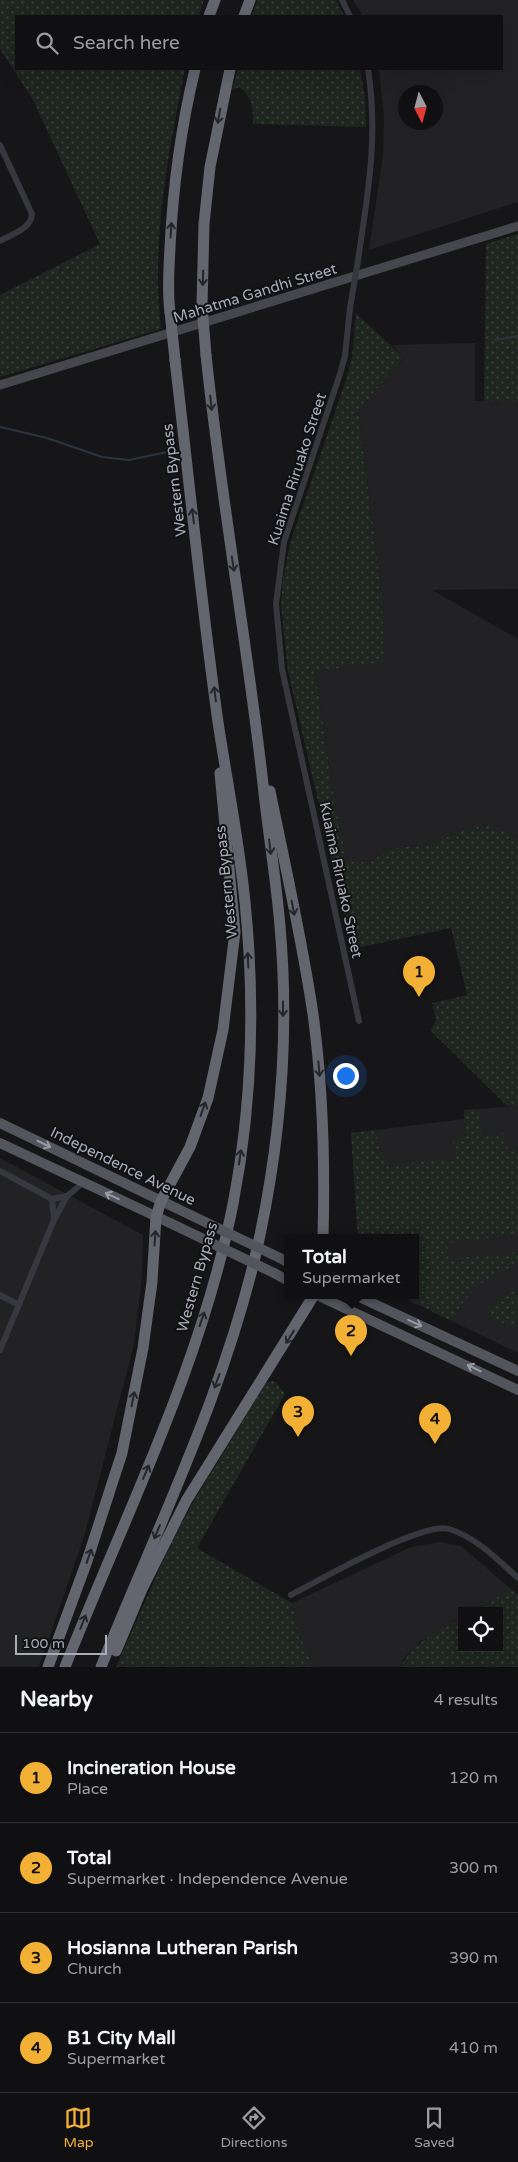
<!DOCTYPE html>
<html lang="en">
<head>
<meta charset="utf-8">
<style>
  body { margin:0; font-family:"Varela Round",sans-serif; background:#19191b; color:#f1f3f6 }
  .controls { position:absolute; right:15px; bottom:15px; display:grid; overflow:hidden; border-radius:0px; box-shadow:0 5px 20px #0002 }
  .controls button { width:45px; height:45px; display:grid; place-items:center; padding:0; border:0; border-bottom:1px solid #303032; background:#101012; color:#f1f3f6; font:25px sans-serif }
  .compass { position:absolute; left:398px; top:85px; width:45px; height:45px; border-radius:50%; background:#101012; box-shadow:0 5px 20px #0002; rotate:174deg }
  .scale { position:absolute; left:15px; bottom:12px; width:92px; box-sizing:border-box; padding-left:5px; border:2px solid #a8adb8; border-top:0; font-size:14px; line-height:18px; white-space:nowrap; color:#a8adb8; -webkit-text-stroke:4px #111113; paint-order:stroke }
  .you { position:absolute; left:345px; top:1075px; width:18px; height:18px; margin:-12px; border:4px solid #fff; border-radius:50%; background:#1a73e8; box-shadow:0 0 0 8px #1a73e833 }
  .badge { display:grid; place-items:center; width:32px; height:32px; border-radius:50%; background:#f2b134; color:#111; font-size:16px; font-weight:700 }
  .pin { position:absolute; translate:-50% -41px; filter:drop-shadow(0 1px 2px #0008) }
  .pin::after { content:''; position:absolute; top:26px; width:18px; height:15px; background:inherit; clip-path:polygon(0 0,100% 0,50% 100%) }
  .popup { position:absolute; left:284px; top:1234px; width:135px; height:65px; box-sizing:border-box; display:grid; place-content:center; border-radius:0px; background:#101012; filter:drop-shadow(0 1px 4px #0005); font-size:16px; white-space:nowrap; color:#9c9d9f }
  .popup b { font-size:19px; color:#f1f3f6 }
  .popup::after { content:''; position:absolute; left:50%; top:100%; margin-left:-10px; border:10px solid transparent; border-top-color:#101012 }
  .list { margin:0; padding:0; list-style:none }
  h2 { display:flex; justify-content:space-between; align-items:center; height:65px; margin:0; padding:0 20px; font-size:21px }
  h2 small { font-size:16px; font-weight:400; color:#9c9d9f }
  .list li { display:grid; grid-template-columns:32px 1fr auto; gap:15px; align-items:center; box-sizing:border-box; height:90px; padding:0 20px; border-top:1px solid #303032 }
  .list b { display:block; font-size:19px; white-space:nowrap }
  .list p { margin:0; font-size:16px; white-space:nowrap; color:#9c9d9f }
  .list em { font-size:16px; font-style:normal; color:#9c9d9f }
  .icon { flex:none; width:28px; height:28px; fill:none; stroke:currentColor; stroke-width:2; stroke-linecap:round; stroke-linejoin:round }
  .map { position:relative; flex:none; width:518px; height:1667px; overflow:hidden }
  .search { position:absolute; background:#101012; box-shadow:0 5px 20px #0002; left:15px; right:15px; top:15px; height:55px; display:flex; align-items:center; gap:12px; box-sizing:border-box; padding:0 18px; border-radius:0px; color:#9c9d9f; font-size:19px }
  .sheet { height:425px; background:#101012 }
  nav { display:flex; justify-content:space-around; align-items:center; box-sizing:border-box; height:70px; border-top:1px solid #303032; background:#101012; font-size:14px; color:#9c9d9f }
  nav a { display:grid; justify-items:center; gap:2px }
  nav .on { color:#f2b134 }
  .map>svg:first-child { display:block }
</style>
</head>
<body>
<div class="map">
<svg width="518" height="1667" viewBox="0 0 518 1667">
  <defs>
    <pattern id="grass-dots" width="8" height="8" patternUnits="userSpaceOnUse" patternTransform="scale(1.25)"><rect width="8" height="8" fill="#1e261f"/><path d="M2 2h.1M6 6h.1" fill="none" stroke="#3c433d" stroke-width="1.8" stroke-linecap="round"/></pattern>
  </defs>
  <rect width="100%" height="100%" fill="#161618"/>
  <!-- built -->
  <g fill="#222225" fill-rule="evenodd">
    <path d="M 353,0 L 518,0 L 518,202 L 369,250 L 383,155 L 384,119 L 379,69 L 502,69 L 502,16 L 363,16 ZM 406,92 L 436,92 L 436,122 L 406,122 Z"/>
    <path d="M 475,343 L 475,401 L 518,402 L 518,589 L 432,590 L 518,639 L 518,839 L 493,826 L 465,829 L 432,844 L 389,849 L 370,862 L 347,862 L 334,799 L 315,670 L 384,662 L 382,595 L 358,409 L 404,359 L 393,345 Z"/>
    <path d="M 518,1106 L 518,1353 L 398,1295 L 415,1295 L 415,1237 L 358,1237 L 351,1133 L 464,1119 L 464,1110 Z"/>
    <path d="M 0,1158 L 143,1235 L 142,1277 L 134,1344 L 84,1537 L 39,1667 L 0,1667 Z"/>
    <path d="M 440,1542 L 461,1546 L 511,1589 L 474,1611 L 462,1611 L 462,1618 L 420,1642 L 404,1658 L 401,1667 L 314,1667 L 298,1631 L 292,1603 L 411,1547 Z"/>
  </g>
  <!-- grass -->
  <g fill="url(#grass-dots)">
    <path d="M 0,0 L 204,0 L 199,16 L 16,16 L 16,69 L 185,69 C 168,155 151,240 161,329 L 0,377 L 0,295 L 100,244 L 33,100 L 0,49 Z"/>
    <path d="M 257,0 L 336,0 L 344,16 L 252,16 Z"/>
    <path d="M 238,69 L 360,69 L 365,97 L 366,127 L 253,124 C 253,108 253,97 239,87 L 232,90 Z"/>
    <path d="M 518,234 L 518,402 L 484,402 L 486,244 Z"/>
    <path d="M 356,313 L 404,358 L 358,410 L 382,595 L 384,662 L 315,671 L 334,799 L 347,862 L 370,862 L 389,849 L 432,844 L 465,829 L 482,826 L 493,826 L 518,839 L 518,1106 L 507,1106 L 430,1030 L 436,1020 L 432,1003 L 467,995 L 451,928 L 352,949 L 288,671 L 281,605 L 283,578 L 291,540 L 347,377 L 352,357 Z"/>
    <path d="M 479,1109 L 482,1136 L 505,1133 L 508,1150 L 518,1149 L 518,1234 L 447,1243 L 449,1259 L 518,1252 L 518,1265 C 484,1276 469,1290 452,1321 L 398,1295 L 415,1295 L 415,1237 L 358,1237 L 351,1133 L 375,1130 L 382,1154 L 390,1165 L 455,1158 L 453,1141 L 460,1140 L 459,1136 L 466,1136 L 464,1110 Z"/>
    <path d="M 518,1291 L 516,1324 L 512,1327 L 488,1317 L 486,1313 L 488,1309 L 510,1292 Z"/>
    <path d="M 271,1381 L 275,1381 L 285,1394 L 197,1548 L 292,1603 L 298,1631 L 314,1667 L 116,1667 L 171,1543 L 195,1499 L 266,1383 Z"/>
    <path d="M 511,1589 L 518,1594 L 518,1667 L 401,1667 C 411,1642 440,1631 462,1618 L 462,1648 L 499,1648 L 499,1611 L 474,1611 Z"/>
  </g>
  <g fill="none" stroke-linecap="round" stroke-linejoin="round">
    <!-- stream -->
    <g stroke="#2c353c" stroke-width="2">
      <path d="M 495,340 L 518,336"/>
      <path d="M 0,427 L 47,438 L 102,457 L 129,460 L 167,452"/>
    </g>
    <!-- street -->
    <g stroke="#37383d" stroke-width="6">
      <path d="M 342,0 L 350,16"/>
      <path d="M 0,145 L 32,214 C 31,229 12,234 0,241"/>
      <path d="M 357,267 C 367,198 379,139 368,69"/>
      <path d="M 350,308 L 345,356 L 340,374 L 284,542 L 276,604 L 282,669 L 359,1021"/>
      <path d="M 0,1171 L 52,1199 L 67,1196"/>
      <path d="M 52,1199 L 54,1219"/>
      <path d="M 0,1295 L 19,1305"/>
      <path d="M 0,1350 L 54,1220 L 67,1196 L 83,1183"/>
      <path d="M 291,1595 C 319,1580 423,1521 449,1529 C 476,1537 498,1560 518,1578"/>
    </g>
    <!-- secondary -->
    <path stroke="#45474d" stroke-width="9" d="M 0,385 L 518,226"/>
    <!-- primary -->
    <g stroke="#53555c" stroke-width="10">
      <path d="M 0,1123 L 176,1208"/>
      <path d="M 0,1143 L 170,1223"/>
      <path d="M 280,1258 L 287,1262"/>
      <path d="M 274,1273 L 287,1280"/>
      <path d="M 317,1295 L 518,1390"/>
      <path d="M 355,1295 L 518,1371"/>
    </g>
    <!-- highway -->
    <g stroke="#63666e" stroke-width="11">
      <path d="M 209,16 L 215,0"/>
      <path d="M 244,16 L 250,0"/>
      <path d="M 202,305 L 204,224 L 210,167 L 230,69"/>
      <path d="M 170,312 C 167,291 169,269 170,247 C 173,187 181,127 195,69"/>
      <path d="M 270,791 C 285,865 302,939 313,1014 C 323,1088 325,1163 323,1237"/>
      <path d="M 116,1651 L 142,1589 L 186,1501 L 314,1295"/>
      <path d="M 48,1667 L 87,1561 L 122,1453 L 143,1348 L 152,1282 L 156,1217 L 161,1201 L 190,1147 L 208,1098 L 223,1030 L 235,932 L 220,773"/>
      <path d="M 65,1667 C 125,1515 201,1366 233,1204 C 252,1106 255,1001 245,902 C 239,841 227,782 218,722 C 201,601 189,480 175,360"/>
      <path d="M 101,1667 C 158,1525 228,1386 260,1235 C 281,1135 289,1028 280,926 C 276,878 268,832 263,784 C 247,641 221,499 206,355"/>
    </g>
    <!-- street-bridge -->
    <path stroke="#37383d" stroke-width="6" d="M 350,308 L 357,267"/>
    <!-- primary-bridge -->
    <g stroke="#53555c" stroke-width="10">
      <path d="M 176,1208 L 280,1258"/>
      <path d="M 170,1223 L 274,1273"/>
    </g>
    <!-- highway-bridge -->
    <g stroke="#63666e" stroke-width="11">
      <path d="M 202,305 L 206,355"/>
      <path d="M 170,312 L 175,360"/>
    </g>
  </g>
  <!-- one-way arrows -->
  <defs><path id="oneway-shaft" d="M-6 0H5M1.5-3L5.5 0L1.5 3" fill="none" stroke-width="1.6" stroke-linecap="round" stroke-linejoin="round" transform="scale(1.25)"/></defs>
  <g stroke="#26262a">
    <use href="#oneway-shaft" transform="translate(219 116) rotate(100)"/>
    <use href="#oneway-shaft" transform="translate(171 230) rotate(-87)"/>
    <use href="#oneway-shaft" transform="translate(203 278) rotate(91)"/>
    <use href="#oneway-shaft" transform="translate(211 403) rotate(84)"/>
    <use href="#oneway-shaft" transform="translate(193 516) rotate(-97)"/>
    <use href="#oneway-shaft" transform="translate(233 564) rotate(81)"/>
    <use href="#oneway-shaft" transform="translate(215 694) rotate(-97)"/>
    <use href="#oneway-shaft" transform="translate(270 847) rotate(83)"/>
    <use href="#oneway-shaft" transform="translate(293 908) rotate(79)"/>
    <use href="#oneway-shaft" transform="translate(248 960) rotate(-92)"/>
    <use href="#oneway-shaft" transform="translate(283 1009) rotate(90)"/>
    <use href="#oneway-shaft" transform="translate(319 1069) rotate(85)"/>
    <use href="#oneway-shaft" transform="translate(203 1109) rotate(-70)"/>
    <use href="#oneway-shaft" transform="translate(240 1157) rotate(-82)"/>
    <use href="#oneway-shaft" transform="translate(155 1238) rotate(-86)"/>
    <use href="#oneway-shaft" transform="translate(202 1319) rotate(-71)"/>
    <use href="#oneway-shaft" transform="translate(290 1337) rotate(122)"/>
    <use href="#oneway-shaft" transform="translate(217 1381) rotate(110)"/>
    <use href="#oneway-shaft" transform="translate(133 1399) rotate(-79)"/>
    <use href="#oneway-shaft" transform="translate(146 1472) rotate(-67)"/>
    <use href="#oneway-shaft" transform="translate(157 1532) rotate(113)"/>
    <use href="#oneway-shaft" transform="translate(89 1556) rotate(-71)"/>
    <use href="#oneway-shaft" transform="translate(83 1622) rotate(-69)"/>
  </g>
  <g stroke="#979ba6">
    <use href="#oneway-shaft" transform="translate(44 1144) rotate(26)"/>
    <use href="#oneway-shaft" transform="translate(112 1196) rotate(-155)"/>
    <use href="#oneway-shaft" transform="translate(415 1323) rotate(25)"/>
    <use href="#oneway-shaft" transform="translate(474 1368) rotate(-154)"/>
  </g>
  <g text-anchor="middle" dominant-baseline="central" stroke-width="4" stroke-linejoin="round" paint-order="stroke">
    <!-- street labels -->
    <g font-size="15" fill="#a8adb8" stroke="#111113">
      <text transform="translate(255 293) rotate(-17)">Mahatma Gandhi Street</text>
      <text transform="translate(297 469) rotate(-72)">Kuaima Riruako Street</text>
      <text transform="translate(174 480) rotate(-97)">Western Bypass</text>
      <text transform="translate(341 880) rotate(78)">Kuaima Riruako Street</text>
      <text transform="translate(226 882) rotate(-96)">Western Bypass</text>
      <text transform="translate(123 1166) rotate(26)">Independence Avenue</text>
      <text transform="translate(197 1277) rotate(-74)">Western Bypass</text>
    </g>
  </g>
</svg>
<div class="controls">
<button><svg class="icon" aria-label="locate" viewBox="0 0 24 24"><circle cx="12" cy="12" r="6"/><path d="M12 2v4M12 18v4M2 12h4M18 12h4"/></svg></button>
</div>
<svg class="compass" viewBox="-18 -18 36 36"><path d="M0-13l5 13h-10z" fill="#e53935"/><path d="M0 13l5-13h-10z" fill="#9c9d9f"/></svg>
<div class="scale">100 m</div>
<div class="you"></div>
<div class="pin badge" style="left:419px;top:997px">1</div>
<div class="pin badge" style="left:351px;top:1356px">2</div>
<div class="popup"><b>Total</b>Supermarket</div>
<div class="pin badge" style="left:298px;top:1437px">3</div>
<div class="pin badge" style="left:435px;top:1444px">4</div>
<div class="search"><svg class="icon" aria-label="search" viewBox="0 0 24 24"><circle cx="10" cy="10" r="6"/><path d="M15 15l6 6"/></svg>Search here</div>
</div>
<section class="sheet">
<h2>Nearby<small>4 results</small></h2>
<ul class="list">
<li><span class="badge">1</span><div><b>Incineration House</b><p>Place</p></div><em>120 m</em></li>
<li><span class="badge">2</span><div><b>Total</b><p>Supermarket · Independence Avenue</p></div><em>300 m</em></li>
<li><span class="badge">3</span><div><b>Hosianna Lutheran Parish</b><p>Church</p></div><em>390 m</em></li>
<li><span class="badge">4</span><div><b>B1 City Mall</b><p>Supermarket</p></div><em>410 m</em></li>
</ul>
</section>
<nav>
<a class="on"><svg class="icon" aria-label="map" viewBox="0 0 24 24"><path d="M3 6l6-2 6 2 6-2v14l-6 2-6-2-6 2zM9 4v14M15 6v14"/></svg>Map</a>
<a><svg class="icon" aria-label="directions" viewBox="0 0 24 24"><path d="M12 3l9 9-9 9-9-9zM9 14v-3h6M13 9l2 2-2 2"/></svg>Directions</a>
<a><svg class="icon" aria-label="saved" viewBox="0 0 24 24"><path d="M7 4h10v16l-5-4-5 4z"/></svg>Saved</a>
</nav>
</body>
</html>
